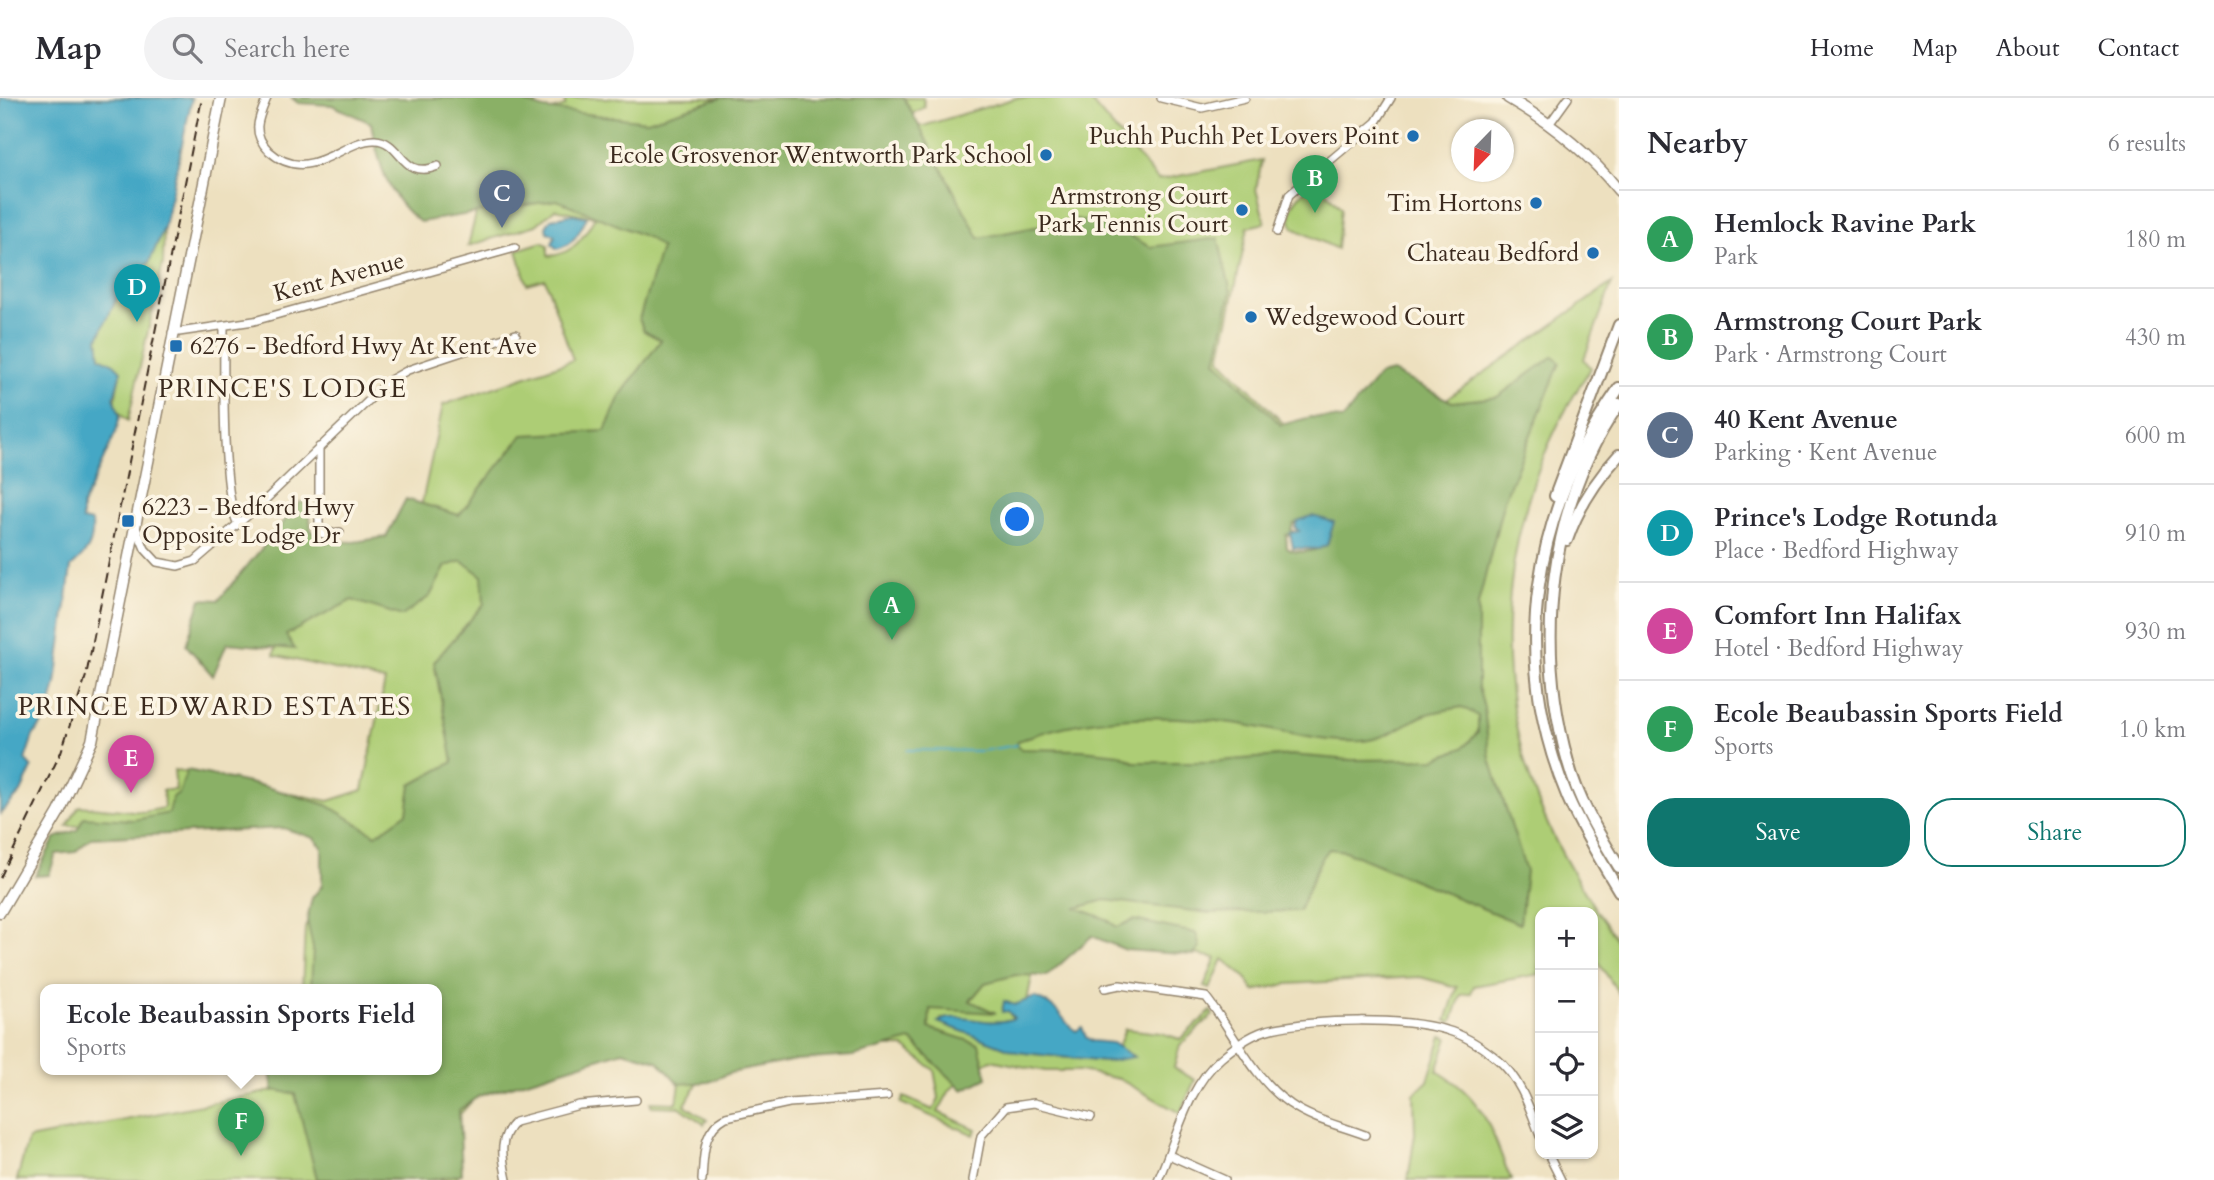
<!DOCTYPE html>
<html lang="en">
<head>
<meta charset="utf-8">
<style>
  body { margin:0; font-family:Cardo,serif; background:#f2f2f3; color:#2b2b33 }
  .controls { position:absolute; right:21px; bottom:21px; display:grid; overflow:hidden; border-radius:14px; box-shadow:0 2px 5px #0004 }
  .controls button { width:63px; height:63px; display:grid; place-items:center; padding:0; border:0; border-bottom:2px solid #e1e1e2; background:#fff; color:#2b2b33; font:35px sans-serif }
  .compass { position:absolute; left:1451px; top:21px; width:63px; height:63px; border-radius:50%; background:#fff; box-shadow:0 2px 5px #0004; rotate:203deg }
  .you { position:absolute; left:1018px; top:422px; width:24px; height:24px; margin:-18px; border:5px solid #fff; border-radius:50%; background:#1a73e8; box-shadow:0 0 0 10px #1a73e833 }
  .badge { display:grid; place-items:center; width:46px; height:46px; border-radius:50%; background:#0f766e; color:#fff; font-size:23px; font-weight:700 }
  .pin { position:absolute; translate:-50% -58px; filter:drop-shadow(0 2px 4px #0008) }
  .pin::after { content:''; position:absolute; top:37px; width:24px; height:21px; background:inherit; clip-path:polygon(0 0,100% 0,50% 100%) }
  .popup { position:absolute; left:40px; top:886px; width:402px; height:91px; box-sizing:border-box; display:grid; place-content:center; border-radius:14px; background:#fff; filter:drop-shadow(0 2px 5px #0005); font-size:23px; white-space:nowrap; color:#7c7c81 }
  .popup b { font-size:26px; color:#2b2b33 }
  .popup::after { content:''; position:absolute; left:50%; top:100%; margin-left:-14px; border:14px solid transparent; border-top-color:#fff }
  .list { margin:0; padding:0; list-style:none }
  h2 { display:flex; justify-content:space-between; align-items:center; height:91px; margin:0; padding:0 28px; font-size:30px }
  h2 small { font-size:23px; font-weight:400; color:#7c7c81 }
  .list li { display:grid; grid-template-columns:46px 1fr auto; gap:21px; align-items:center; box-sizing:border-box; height:98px; padding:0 28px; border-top:2px solid #e1e1e2 }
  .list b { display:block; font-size:26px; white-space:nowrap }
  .list p { margin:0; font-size:23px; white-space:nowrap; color:#7c7c81 }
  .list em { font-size:23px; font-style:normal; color:#7c7c81 }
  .actions { display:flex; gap:14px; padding:21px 28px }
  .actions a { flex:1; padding:16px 0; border:2px solid #0f766e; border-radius:28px; text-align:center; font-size:24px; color:#0f766e }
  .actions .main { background:#0f766e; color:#fff }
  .icon { flex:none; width:38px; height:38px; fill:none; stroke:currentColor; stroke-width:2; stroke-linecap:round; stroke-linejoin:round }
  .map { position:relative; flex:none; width:1619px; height:1082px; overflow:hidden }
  header { display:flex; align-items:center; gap:42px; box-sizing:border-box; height:98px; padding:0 35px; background:#fff; border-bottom:2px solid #e1e1e2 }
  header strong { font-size:33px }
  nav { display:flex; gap:38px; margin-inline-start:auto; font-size:24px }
  .search { width:490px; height:63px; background:#f2f2f3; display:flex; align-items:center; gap:18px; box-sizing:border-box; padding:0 24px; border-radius:38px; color:#7c7c81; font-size:26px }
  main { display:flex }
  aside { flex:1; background:#fff }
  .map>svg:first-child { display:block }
</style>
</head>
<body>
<header>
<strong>Map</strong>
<div class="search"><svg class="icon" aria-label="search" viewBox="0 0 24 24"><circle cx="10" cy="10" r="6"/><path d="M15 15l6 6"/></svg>Search here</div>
<nav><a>Home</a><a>Map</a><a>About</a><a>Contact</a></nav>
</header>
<main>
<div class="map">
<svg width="1619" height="1082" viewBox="0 0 1619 1082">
  <rect width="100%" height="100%" fill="#fcf5e5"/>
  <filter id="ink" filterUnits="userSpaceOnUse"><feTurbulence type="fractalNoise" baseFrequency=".0143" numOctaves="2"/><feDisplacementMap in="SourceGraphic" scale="14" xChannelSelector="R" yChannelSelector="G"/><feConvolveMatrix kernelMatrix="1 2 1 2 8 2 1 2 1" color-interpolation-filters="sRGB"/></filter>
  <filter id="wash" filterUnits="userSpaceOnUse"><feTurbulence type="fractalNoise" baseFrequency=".00686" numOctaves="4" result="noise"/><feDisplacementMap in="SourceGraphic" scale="28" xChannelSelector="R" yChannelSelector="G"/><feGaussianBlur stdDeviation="1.57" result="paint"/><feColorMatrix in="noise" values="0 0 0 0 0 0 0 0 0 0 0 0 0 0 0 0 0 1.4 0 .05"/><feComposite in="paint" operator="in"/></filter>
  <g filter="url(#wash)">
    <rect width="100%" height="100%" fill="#ede0bf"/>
    <!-- green -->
    <g fill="#adcd75" stroke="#747c4a" stroke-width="2" fill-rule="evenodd">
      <path d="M 505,0 L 535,0 L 538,16 L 565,8 L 565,0 L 923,0 L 925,9 L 894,25 L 923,28 L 1016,0 L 1088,0 L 1158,82 L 1262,62 L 1256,91 L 1265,125 L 1248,129 L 1220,261 L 1349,392 L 1441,305 L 1612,185 L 1584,261 L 1591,270 C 1500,406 1480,579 1549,729 C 1562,758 1579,785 1596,812 C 1603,823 1615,836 1619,848 C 1619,861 1619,882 1619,896 L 1599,865 L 1593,866 L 1593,814 L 1540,814 L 1540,876 L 1474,888 L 1471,895 L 1461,897 L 1452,924 L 1446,923 L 1457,889 L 1420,879 L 1287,886 L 1254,893 L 1246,880 L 1223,861 L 1210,891 L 1204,889 L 1216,860 L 1194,856 L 1123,831 L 1047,845 L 1032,878 L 1027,903 L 1014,907 L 1005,903 L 1002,912 L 1008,913 L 1013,921 C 988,928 965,918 941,921 L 940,925 L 1017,954 L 1104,964 L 1133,958 L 1118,949 L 1125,931 L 1161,935 L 1180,941 L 1211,913 L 1213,917 L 1180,947 L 1174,970 L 1195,982 L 1180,1015 L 1119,981 L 1080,973 L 1045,973 L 991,962 L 968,975 L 950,992 L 938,1014 L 976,1031 L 974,1037 L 901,1005 L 904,999 L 933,1012 L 939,1000 L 934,972 L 904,949 L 876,949 L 702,977 L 685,1007 L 707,1022 L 704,1026 L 680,1009 L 651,1008 L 651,1004 L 677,1005 L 682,973 L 632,952 L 613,953 L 491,981 L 447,1031 L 458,1082 L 17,1082 L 28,1041 L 298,988 L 299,972 L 437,972 L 437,892 L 302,892 L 305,830 L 335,753 L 337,721 L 67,728 L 79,708 L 144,714 L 164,710 L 163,692 L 176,692 L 174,672 L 329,703 L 363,692 L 385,583 L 274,557 L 289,480 L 411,456 L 443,307 L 573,262 L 545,181 L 527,186 L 517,152 L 542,144 L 548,147 L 548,158 C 573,157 584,139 595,119 L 555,111 L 536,127 L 468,148 ZM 1304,421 L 1322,449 C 1314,454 1294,456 1287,450 L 1286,437 L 1295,434 L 1291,432 L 1293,426 Z"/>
      <path d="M 1316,83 L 1341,110 L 1337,151 L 1293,130 C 1284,108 1300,96 1316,83 Z"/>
      <path d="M 164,130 L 163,165 L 128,323 C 109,310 117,292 121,273 L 114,266 L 100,260 L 98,240 L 117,200 L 126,186 L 149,164 Z"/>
      <path d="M 1442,938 L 1448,940 L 1437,973 C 1486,1001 1491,1033 1511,1082 L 1408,1082 L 1415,1036 L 1414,996 L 1428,983 Z"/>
    </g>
    <!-- forest -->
    <path fill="#8ab066" stroke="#626d42" stroke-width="2" fill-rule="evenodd" d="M 292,0 L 513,0 L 544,11 L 647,23 L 721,0 L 904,0 L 979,140 L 1076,121 L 1118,131 L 1150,149 L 1218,140 L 1231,194 L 1216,263 L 1281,327 L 1311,319 L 1343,321 L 1379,277 L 1393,274 L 1452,304 L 1497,299 L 1554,258 L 1560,265 L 1504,402 L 1478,507 L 1478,589 L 1484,610 L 1490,661 L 1526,773 L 1520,826 L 1345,753 L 1329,751 L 1320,763 L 1299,813 L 1209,815 L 1105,802 L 1077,810 L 1106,821 L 1117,829 L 1134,822 L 1196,835 L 1200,850 L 1194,857 L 1126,852 L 1092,838 L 1047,878 L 1016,877 L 985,885 L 970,903 L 996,915 L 930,911 L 929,930 L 979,946 L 987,980 L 963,992 L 911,942 L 853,958 L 796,962 L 730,975 L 709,984 L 679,986 L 658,963 L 623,953 L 479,998 L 459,1012 L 462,1076 L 431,1082 L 317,1081 L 295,996 L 273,992 L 270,972 L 437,972 L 437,892 L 311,892 L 313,850 L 307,822 L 312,800 L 322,788 L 322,749 L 314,740 L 283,730 L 91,740 L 75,754 L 56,756 L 49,777 L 35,778 L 55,740 L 77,732 L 84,719 L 134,722 L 169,715 L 173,698 L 179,696 L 187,672 L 263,688 L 327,707 L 376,737 L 407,715 L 411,687 L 453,664 L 434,564 L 484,506 L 482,478 L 462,463 L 446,468 L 430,498 L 402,518 L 352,502 L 286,537 L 295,551 L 227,545 L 213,578 L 186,547 L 201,501 L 219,502 L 300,404 L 309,406 L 311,432 L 322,443 L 354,444 L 386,439 L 406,401 L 459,417 L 523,337 L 605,333 L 620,298 L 661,242 L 644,233 L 639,221 L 661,150 L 649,140 L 557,102 L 420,124 C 387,100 378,63 371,25 L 332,7 L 298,5 ZM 1304,421 L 1322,449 C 1314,454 1294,456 1287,450 L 1286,437 L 1295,435 L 1291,432 L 1293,426 ZM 1462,609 L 1478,618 L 1478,634 L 1463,650 L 1435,661 L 1352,662 L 1291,657 L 1208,664 L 1134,664 L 1119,656 L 1082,652 L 1021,651 L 1017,647 L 1018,643 C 1085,616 1169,615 1240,626 C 1280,633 1320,645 1362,643 C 1385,641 1400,629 1420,619 C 1432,613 1449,612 1462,609 Z"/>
    <!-- water -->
    <g fill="#45a7c5" stroke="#406872" stroke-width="2">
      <path d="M 0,0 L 192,0 L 164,130 L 149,165 L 126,186 L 117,200 L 98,240 L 100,259 L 114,266 L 121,273 L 114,299 L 120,318 L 116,334 L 82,408 L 82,422 L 92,424 C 94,447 87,455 71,469 L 56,586 L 48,618 L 33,638 L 25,662 L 32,670 L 21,694 L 0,716 Z"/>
      <path d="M 573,116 L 587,119 C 580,133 573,148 557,151 L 552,146 L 555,137 L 547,134 L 546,129 L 551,121 Z"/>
      <path d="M 1312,418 L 1334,424 L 1327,447 L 1319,451 L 1293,450 L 1290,435 L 1299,433 L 1295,430 L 1297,423 Z"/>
      <path d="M 1035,899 C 1041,903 1047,904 1051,908 C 1063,915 1065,927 1076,933 L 1082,929 L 1086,939 L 1092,943 L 1112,945 L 1134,959 L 1104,964 L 1017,954 L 938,924 C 958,912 990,931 1014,920 L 1008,913 L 1002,914 L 1004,903 L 1014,907 Z"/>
    </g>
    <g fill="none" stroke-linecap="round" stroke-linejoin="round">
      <!-- stream -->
      <path stroke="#45a7c5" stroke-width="2" d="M 907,652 L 981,653 L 1017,647"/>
    </g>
  </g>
  <g filter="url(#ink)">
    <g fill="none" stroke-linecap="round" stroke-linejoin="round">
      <!-- minor casing -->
      <g stroke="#94856e" stroke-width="10">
        <g id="minor">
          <path d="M 267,0 C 258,21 251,35 269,53 C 309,89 343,41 375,42 C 403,43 400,83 438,68"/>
          <path d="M 1161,0 L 1202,10 L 1245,0"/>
          <path d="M 1550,25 L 1568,0"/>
          <path d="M 1277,134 L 1289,97 L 1376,24 L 1391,0"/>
          <path d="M 224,229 C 224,269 221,397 238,426"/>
          <path d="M 172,235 L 254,223 L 515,150"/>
          <path d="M 319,349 L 319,427 L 323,436 L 340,434"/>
          <path d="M 135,427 L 145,451 L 157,464 L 178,468 L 195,463 L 261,406 L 390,282 L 408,272 L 516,236"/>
          <path d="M 1105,890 L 1120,887 L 1206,899 C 1233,933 1253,981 1290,1006 C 1311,1021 1341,1028 1365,1037"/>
          <path d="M 1548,1056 L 1561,1082"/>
          <path d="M 1169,1057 L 1225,1082"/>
          <path d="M 507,1082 C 503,1061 497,1041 515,1024 L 579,1007 L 636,1002"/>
          <path d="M 702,1082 C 704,1057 702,1032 726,1019 L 789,1005 L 887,998"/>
          <path d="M 973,1082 L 981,1038 L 1006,1009 L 1034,1005 L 1091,1019"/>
          <path d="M 1158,1082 C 1176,1043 1187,989 1221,960 C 1235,948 1253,935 1271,931 C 1317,921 1401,919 1446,932 C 1465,937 1481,948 1496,960 C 1520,979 1530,1011 1540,1038"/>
        </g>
      </g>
      <!-- major casing -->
      <g stroke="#94856e" stroke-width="13">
        <g id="major">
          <path d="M 1508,0 C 1551,25 1588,54 1619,93"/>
          <path d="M 0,814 L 59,714 L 92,643 L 221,0"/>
        </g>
      </g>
      <!-- highway casing -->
      <g stroke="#94856e" stroke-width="14">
        <g id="highway">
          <path d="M 1619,290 C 1533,414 1508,558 1568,700 C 1582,732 1601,763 1619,793"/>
          <path d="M 1619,306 C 1548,407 1535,547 1568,664 C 1578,702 1599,736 1619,769"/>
          <path d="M 1555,398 L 1619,227"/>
          <path d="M 1567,442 C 1578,410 1596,382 1619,357"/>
        </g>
      </g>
      <!-- minor -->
      <use href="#minor" stroke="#fff" stroke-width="7"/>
      <!-- major -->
      <use href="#major" stroke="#fff" stroke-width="10"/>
      <!-- highway -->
      <use href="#highway" stroke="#fff" stroke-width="10"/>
      <!-- rail -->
      <path stroke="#3b2a1e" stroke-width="2" stroke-dasharray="10 5" stroke-linecap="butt" d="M 0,780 L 61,654 L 86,578 L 202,0"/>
    </g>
  </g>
  <!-- markers -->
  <g fill="#1f6fb2" stroke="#fcf5e5" stroke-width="2.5">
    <circle cx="1413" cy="38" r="7"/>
    <circle cx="1046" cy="57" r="7"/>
    <circle cx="1536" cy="105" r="7"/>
    <circle cx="1242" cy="112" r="7"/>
    <circle cx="1593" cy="155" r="7"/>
    <circle cx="1251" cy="219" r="7"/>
    <rect x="169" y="241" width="14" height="14" rx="3.5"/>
    <rect x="121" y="416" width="14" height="14" rx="3.5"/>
  </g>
  <g text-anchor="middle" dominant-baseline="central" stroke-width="7" stroke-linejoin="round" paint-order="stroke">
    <!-- poi labels -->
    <g font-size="24" fill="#3b2a1e" stroke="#fcf5e5" text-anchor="end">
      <text x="1399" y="38">Puchh Puchh Pet Lovers Point</text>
      <text x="1032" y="57">Ecole Grosvenor Wentworth Park School</text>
      <text x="1228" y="98">Armstrong Court<tspan x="1228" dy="28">Park Tennis Court</tspan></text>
      <text x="1522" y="105">Tim Hortons</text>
      <text x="1579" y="155">Chateau Bedford</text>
      <text x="1265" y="219" text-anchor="start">Wedgewood Court</text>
      <text x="190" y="248" text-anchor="start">6276 - Bedford Hwy At Kent Ave</text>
      <text x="142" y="409" text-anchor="start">6223 - Bedford Hwy<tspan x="142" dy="28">Opposite Lodge Dr</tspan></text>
    </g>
    <!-- street labels -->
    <g font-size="24" fill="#3b2a1e" stroke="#fcf5e5">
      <text transform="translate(339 179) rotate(-15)">Kent Avenue</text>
    </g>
    <!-- neighbourhood labels -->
    <g font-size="26" letter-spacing="2" fill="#3b2a1e" stroke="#fcf5e5">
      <text x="283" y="290">PRINCE'S LODGE</text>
      <text x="215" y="608">PRINCE EDWARD ESTATES</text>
    </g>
  </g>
</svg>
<div class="controls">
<button>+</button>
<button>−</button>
<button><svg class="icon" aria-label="locate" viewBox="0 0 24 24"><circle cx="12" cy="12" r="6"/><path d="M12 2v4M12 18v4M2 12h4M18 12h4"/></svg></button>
<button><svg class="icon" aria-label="layers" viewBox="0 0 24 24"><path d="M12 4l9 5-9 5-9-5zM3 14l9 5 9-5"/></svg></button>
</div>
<svg class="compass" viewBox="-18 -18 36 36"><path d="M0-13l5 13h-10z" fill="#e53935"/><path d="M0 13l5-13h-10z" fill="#7c7c81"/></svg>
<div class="you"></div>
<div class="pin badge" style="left:892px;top:542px;background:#2e9e5b">A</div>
<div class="pin badge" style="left:1315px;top:115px;background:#2e9e5b">B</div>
<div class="pin badge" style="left:502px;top:130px;background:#5c6f8a">C</div>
<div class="pin badge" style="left:137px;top:224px;background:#0f9aa8">D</div>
<div class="pin badge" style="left:131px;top:695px;background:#d1479c">E</div>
<div class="pin badge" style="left:241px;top:1058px;background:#2e9e5b">F</div>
<div class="popup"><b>Ecole Beaubassin Sports Field</b>Sports</div>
</div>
<aside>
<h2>Nearby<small>6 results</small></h2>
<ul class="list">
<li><span class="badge" style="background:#2e9e5b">A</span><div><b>Hemlock Ravine Park</b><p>Park</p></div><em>180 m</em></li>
<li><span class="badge" style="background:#2e9e5b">B</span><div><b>Armstrong Court Park</b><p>Park · Armstrong Court</p></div><em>430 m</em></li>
<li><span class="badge" style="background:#5c6f8a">C</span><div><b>40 Kent Avenue</b><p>Parking · Kent Avenue</p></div><em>600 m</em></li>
<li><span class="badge" style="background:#0f9aa8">D</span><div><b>Prince's Lodge Rotunda</b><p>Place · Bedford Highway</p></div><em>910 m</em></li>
<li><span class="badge" style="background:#d1479c">E</span><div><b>Comfort Inn Halifax</b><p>Hotel · Bedford Highway</p></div><em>930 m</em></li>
<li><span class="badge" style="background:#2e9e5b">F</span><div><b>Ecole Beaubassin Sports Field</b><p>Sports</p></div><em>1.0 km</em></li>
</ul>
<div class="actions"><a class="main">Save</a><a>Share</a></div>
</aside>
</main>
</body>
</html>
